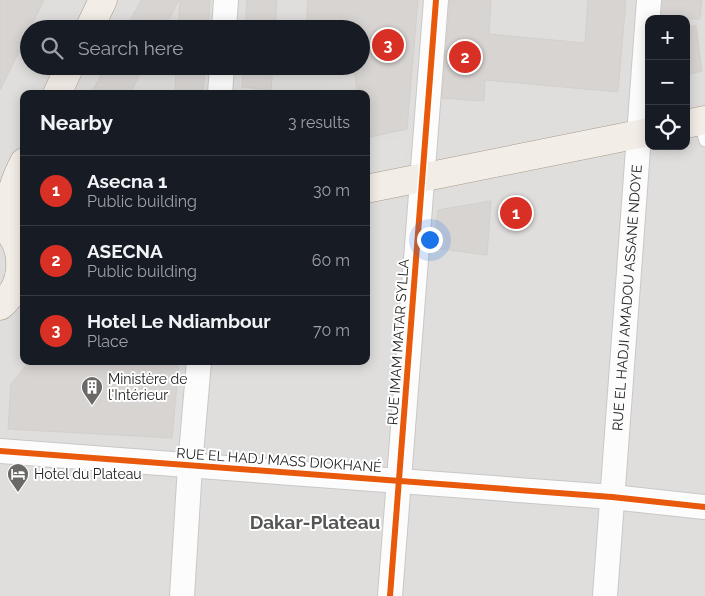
<!DOCTYPE html>
<html lang="en">
<head>
<meta charset="utf-8">
<style>
  body { margin:0; font-family:Raleway,sans-serif; background:#242831; color:#f1f3f6 }
  .controls { position:absolute; right:15px; top:15px; display:grid; overflow:hidden; border-radius:10px; box-shadow:0 2px 12px #0003 }
  .controls button { width:45px; height:45px; display:grid; place-items:center; padding:0; border:0; border-bottom:1px solid #363941; background:#171b24; color:#f1f3f6; font:25px sans-serif }
  .you { position:absolute; left:429px; top:239px; width:18px; height:18px; margin:-12px; border:4px solid #fff; border-radius:50%; background:#1a73e8; box-shadow:0 0 0 8px #1a73e833 }
  .badge { display:grid; place-items:center; width:32px; height:32px; border-radius:50%; background:#d93025; color:#fff; font-size:16px; font-weight:700 }
  .pin { position:absolute; translate:-50% -50%; border:2px solid #fff; box-shadow:0 1px 5px #0006 }
  .list { margin:0; padding:0; list-style:none }
  h2 { display:flex; justify-content:space-between; align-items:center; height:65px; margin:0; padding:0 20px; font-size:21px }
  h2 small { font-size:16px; font-weight:400; color:#9ea1a6 }
  .list li { display:grid; grid-template-columns:32px 1fr auto; gap:15px; align-items:center; box-sizing:border-box; height:70px; padding:0 20px; border-top:1px solid #363941 }
  .list b { display:block; font-size:19px; white-space:nowrap }
  .list p { margin:0; font-size:16px; white-space:nowrap; color:#9ea1a6 }
  .list em { font-size:16px; font-style:normal; color:#9ea1a6 }
  .icon { flex:none; width:28px; height:28px; fill:none; stroke:currentColor; stroke-width:2; stroke-linecap:round; stroke-linejoin:round }
  .map { position:relative; flex:none; width:705px; height:596px; overflow:hidden }
  .search { position:absolute; background:#171b24; box-shadow:0 2px 12px #0003; left:20px; top:20px; width:350px; height:55px; display:flex; align-items:center; gap:12px; box-sizing:border-box; padding:0 18px; border-radius:28px; color:#9ea1a6; font-size:19px }
  .panel { position:absolute; background:#171b24; box-shadow:0 2px 12px #0003; left:20px; top:90px; width:350px; height:275px; border-radius:10px }
  .map>svg:first-child { display:block }
</style>
</head>
<body>
<div class="map">
<svg width="705" height="596" viewBox="0 0 705 596">
  <rect width="100%" height="100%" fill="#f0eeeb"/>
  <!-- residential -->
  <path fill="#dfdedc" fill-rule="evenodd" d="M 0,0 L 705,0 L 705,596 L 0,596 ZM 649,19 L 686,19 L 686,146 L 649,146 ZM 29,29 L 361,29 L 361,66 L 29,66 ZM 24,94 L 366,94 L 366,361 L 24,361 Z"/>
  <!-- parking -->
  <g fill="#e0dfde">
    <path d="M 348,81 L 351,94 L 302,94 Z"/>
    <path d="M 407,136 L 404,167 L 366,174 L 366,145 Z"/>
  </g>
  <!-- building -->
  <g fill="#d7d4d2" stroke="#d3d0cc">
    <path d="M 0,0 L 44,0 L 30,29 L 29,29 L 29,31 L 0,90 Z"/>
    <path d="M 141,0 L 179,0 L 164,29 L 126,29 Z"/>
    <path d="M 180,0 L 210,0 L 208,29 L 178,29 Z"/>
    <path d="M 247,0 L 277,0 L 275,29 L 245,29 Z"/>
    <path d="M 308,0 L 418,0 L 407,129 L 366,138 L 366,94 L 358,94 L 353,66 L 361,66 L 361,29 L 306,29 Z"/>
    <path d="M 450,0 L 491,0 L 489,34 L 585,43 L 588,0 L 626,0 L 618,92 L 485,80 L 484,101 L 442,98 Z"/>
    <path d="M 663,0 L 702,0 L 700,19 L 661,19 Z"/>
    <path d="M 696,26 L 702,71 L 686,75 L 686,27 Z"/>
    <path d="M 106,66 L 144,66 L 130,94 L 91,94 Z"/>
    <path d="M 176,66 L 205,66 L 203,94 L 175,94 Z"/>
    <path d="M 243,66 L 273,66 L 271,90 L 242,87 Z"/>
    <path d="M 491,201 L 487,255 L 433,248 L 438,210 Z"/>
    <path d="M 30,361 L 179,361 L 172,438 L 8,429 L 11,384 Z"/>
  </g>
  <g fill="none" stroke-linecap="round" stroke-linejoin="round">
    <!-- lane casing -->
    <g stroke="#c9c8c7" stroke-width="13">
      <path id="lane" d="M 699,121 L 705,141"/>
    </g>
    <!-- street casing -->
    <g stroke="#c9c8c7" stroke-width="26">
      <g id="street">
        <path d="M 224,29 L 226,0"/>
        <path d="M 220,94 L 222,66"/>
        <path d="M 0,451 L 612,497 L 705,507"/>
        <path d="M 182,596 L 190,466 L 199,361"/>
        <path d="M 390,596 L 436,0"/>
        <path id="s1" d="M 605,596 L 649,0"/>
      </g>
    </g>
    <!-- primary casing -->
    <g stroke="#a79c86" stroke-width="29">
      <g id="primary">
        <path d="M 89,29 L 103,0"/>
        <path d="M 57,94 L 70,66"/>
        <path d="M 686,124 L 705,120"/>
        <path d="M 366,189 L 649,132"/>
        <path d="M 0,223 C 27,244 27,284 0,306"/>
        <path d="M 16,242 C 14,226 10,209 12,193 C 14,182 19,172 24,162"/>
      </g>
    </g>
    <!-- lane -->
    <use href="#lane" stroke="#fdfcfc" stroke-width="11"/>
    <!-- street -->
    <use href="#street" stroke="#fdfcfc" stroke-width="24"/>
    <!-- primary -->
    <use href="#primary" stroke="#f3ede7" stroke-width="28"/>
    <!-- cycleway casing -->
    <g stroke="#fff" stroke-width="9">
      <g id="cycleway">
        <path d="M 0,451 L 612,497 L 705,507"/>
        <path d="M 390,596 L 436,0"/>
      </g>
    </g>
    <!-- cycleway -->
    <use href="#cycleway" stroke="#e8590c" stroke-width="6"/>
  </g>
  <!-- icons -->
  <defs>
    <g id="building-pin" transform="scale(1.125)"><path d="M0 17L-7.5 6A9.5 9.5 0 1 1 7.5 6Z" fill="#6a6968" stroke="#fff"/><path d="M-4-6H4V6H1V3H-1V6H-4ZM-2.5-4.3h1.7v1.8h-1.7ZM.8-4.3h1.7v1.8H.8ZM-2.5-1h1.7V.8h-1.7ZM.8-1h1.7V.8H.8Z" fill="#fff"/></g>
    <g id="hotel-pin" transform="scale(1.125)"><path d="M0 17L-7.5 6A9.5 9.5 0 1 1 7.5 6Z" fill="#6a6968" stroke="#fff"/><path d="M-6-4.5h1.5V1H6V5H4.5V3h-9V5H-6ZM-4 0a1.8 1.8 0 1 1 3.6 0ZM.5 0V-2.5h3Q6-2.5 6 0Z" fill="#fff"/></g>
  </defs>
  <g fill-rule="evenodd">
    <use href="#building-pin" x="92" y="387"/>
    <use href="#hotel-pin" x="18" y="474"/>
  </g>
  <g text-anchor="middle" dominant-baseline="central" stroke-width="4" stroke-linejoin="round" paint-order="stroke">
    <!-- street labels -->
    <g font-size="14" fill="#222" stroke="#fff">
      <text stroke="none"><textPath href="#s1" startOffset="299">RUE EL HADJI AMADOU ASSANE NDOYE</textPath></text>
      <text transform="translate(398 342) rotate(-86)">RUE IMAM MATAR SYLLA</text>
      <text transform="translate(279 460) rotate(4)">RUE EL HADJ MASS DIOKHANÉ</text>
    </g>
    <!-- poi labels -->
    <g font-size="14" fill="#222" stroke="#fff" text-anchor="start">
      <text x="108" y="379">Ministère de<tspan x="108" dy="16">l'Intérieur</tspan></text>
      <text x="34" y="474">Hotel du Plateau</text>
    </g>
    <!-- district labels -->
    <g font-size="19" font-weight="bold" fill="#555" stroke="#fff">
      <text x="315" y="522">Dakar-Plateau</text>
    </g>
  </g>
</svg>
<div class="controls">
<button>+</button>
<button>−</button>
<button><svg class="icon" aria-label="locate" viewBox="0 0 24 24"><circle cx="12" cy="12" r="6"/><path d="M12 2v4M12 18v4M2 12h4M18 12h4"/></svg></button>
</div>
<div class="you"></div>
<div class="pin badge" style="left:516px;top:213px">1</div>
<div class="pin badge" style="left:465px;top:57px">2</div>
<div class="pin badge" style="left:388px;top:45px">3</div>
<div class="search"><svg class="icon" aria-label="search" viewBox="0 0 24 24"><circle cx="10" cy="10" r="6"/><path d="M15 15l6 6"/></svg>Search here</div>
<section class="panel">
<h2>Nearby<small>3 results</small></h2>
<ul class="list">
<li><span class="badge">1</span><div><b>Asecna 1</b><p>Public building</p></div><em>30 m</em></li>
<li><span class="badge">2</span><div><b>ASECNA</b><p>Public building</p></div><em>60 m</em></li>
<li><span class="badge">3</span><div><b>Hotel Le Ndiambour</b><p>Place</p></div><em>70 m</em></li>
</ul>
</section>
</div>
</body>
</html>
